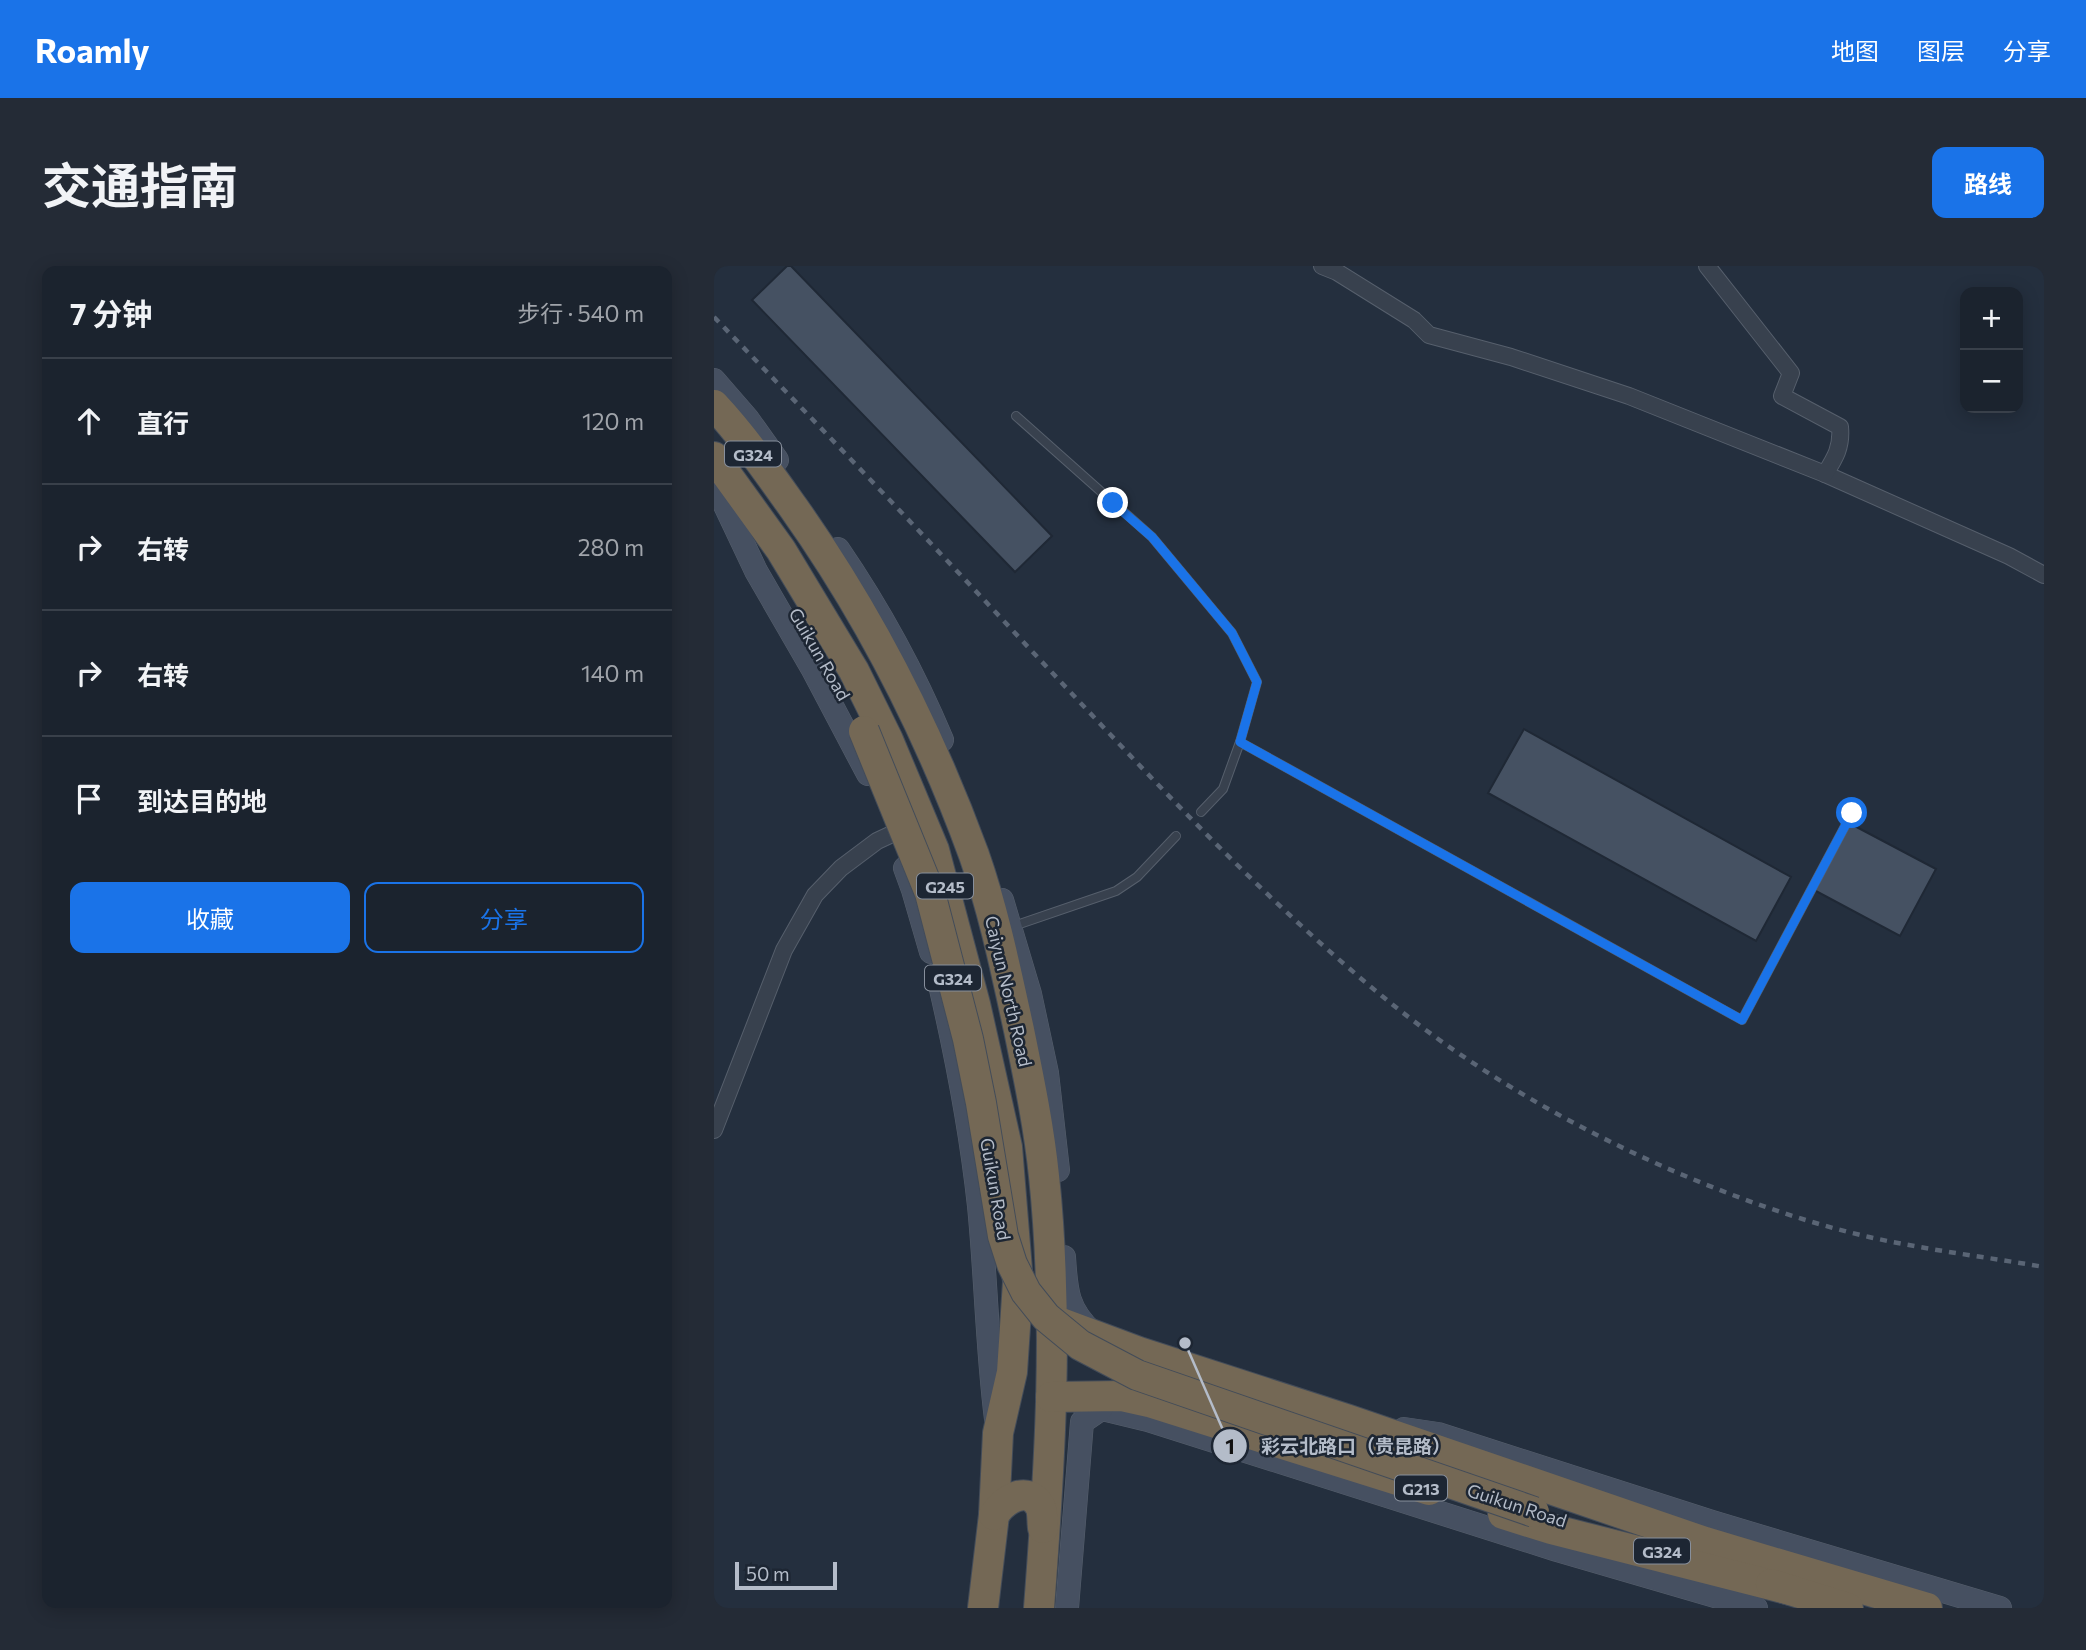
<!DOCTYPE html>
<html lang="zh">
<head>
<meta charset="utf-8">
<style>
  body { margin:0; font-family:Commissioner,"Noto Sans SC",sans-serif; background:#242b36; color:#f1f3f6 }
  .controls { position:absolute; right:21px; top:21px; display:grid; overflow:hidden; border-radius:14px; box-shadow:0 4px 18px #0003 }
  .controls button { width:63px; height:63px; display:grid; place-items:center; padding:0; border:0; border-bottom:2px solid #39404a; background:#1b232e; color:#f1f3f6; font:35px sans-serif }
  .scale { position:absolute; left:21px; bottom:18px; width:102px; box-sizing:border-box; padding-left:7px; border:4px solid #b4bcc9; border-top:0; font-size:19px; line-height:24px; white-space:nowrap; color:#b4bcc9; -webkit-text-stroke:5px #1d2633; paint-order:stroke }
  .stop { position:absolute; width:21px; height:21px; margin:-16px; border:5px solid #1a73e8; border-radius:50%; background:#fff }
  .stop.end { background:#1a73e8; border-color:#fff; box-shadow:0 2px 7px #0008 }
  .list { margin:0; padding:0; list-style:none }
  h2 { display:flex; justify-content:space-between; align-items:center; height:91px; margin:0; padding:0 28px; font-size:30px }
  h2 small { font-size:23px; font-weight:400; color:#a0a4aa }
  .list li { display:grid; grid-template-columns:46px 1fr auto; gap:21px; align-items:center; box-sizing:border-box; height:126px; padding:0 28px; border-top:2px solid #39404a }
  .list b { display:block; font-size:26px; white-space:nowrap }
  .list em { font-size:23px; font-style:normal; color:#a0a4aa }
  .actions { display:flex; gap:14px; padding:21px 28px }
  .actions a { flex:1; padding:16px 0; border:2px solid #1a73e8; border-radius:14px; text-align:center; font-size:24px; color:#1a73e8 }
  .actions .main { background:#1a73e8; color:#fff }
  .icon { flex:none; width:38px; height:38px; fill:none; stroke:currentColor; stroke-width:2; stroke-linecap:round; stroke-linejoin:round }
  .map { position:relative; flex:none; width:1330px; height:1342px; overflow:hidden; border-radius:14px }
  header { display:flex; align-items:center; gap:42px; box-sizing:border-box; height:98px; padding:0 35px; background:#1a73e8; color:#fff }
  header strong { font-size:33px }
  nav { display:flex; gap:38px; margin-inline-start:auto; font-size:24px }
  .intro { display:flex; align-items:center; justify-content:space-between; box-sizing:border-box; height:168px; padding:0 42px }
  h1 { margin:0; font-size:49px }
  .button { padding:18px 32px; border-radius:14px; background:#1a73e8; color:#fff; font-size:24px; font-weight:700 }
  main { display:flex; gap:42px; padding:0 42px }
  aside { flex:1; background:#1b232e; border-radius:14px; box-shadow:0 4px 18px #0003 }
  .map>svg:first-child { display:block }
</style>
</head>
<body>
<header>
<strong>Roamly</strong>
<nav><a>地图</a><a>图层</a><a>分享</a></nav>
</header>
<div class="intro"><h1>交通指南</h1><a class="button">路线</a></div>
<main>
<aside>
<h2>7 分钟<small>步行 · 540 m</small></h2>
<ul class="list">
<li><svg class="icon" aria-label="ahead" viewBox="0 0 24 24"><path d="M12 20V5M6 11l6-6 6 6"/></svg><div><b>直行</b></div><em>120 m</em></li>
<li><svg class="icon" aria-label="right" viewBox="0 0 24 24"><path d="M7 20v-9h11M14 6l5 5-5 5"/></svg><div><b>右转</b></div><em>280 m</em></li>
<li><svg class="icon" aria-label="right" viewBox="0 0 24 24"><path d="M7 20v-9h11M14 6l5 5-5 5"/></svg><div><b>右转</b></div><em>140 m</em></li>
<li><svg class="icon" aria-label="arrive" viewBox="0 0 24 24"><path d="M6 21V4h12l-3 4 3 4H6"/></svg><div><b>到达目的地</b></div></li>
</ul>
<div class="actions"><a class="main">收藏</a><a>分享</a></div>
</aside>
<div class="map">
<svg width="1330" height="1342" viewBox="0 0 1330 1342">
  <rect width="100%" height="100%" fill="#242f3e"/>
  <!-- building -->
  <g fill="#455162" stroke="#1f2835" stroke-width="2">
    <path d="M 73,0 L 77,0 L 338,270 L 301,306 L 38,34 Z"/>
    <path d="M 810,463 L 1077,611 L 1042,675 L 774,527 Z"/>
    <path d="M 1135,557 L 1222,603 L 1186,670 L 1100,624 Z"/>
  </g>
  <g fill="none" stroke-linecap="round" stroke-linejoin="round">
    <!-- lane casing -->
    <g stroke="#565f6c" stroke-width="10">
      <g id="lane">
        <path d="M 302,150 L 438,271 L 518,367 L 543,416 L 526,476 L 509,523 L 487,546"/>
        <path d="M 526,476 L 1028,754 L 1138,547"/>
        <path d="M 297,661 L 402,625 L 423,611 L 462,570"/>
      </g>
    </g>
    <!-- street casing -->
    <g stroke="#565f6c" stroke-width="18">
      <g id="street">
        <path d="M 608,0 L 623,6 L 700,54 L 715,69 L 797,91 L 915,130 L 1111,208 L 1295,290 L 1330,309"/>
        <path d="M 993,0 L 1077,107 L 1068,130 L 1126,161 C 1128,181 1121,192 1111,208"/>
        <path d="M 0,864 L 70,684 L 101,629 L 127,602 L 163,575 L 178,568"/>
      </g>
    </g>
    <!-- secondary casing -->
    <g stroke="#565f6c" stroke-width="24">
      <g id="secondary">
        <path d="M 0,114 L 33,152 L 63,194"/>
        <path d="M 0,221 L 8,233 L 42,305 L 98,402 L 154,508"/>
        <path d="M 124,283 C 165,343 200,407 228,474"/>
        <path d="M 191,602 L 199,624 L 217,686"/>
        <path d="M 288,634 L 316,728 L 333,807 L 344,904"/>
        <path d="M 226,719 C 243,792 257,866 265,940 C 272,1011 273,1082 282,1153"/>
        <path d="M 350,991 C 352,1024 353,1044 379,1067"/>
        <path d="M 368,1138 L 434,1154 L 843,1284 L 1042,1342"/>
        <path d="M 690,1163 L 724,1168 L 998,1256 L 1286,1342"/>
        <path d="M 353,1342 L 368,1156 L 387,1143"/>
      </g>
    </g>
    <!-- highway casing -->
    <g stroke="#434c59" stroke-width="32">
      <g id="highway">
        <path d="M 0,139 C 29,170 54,206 79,241 C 155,348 215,466 260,589 C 280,646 292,705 305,764 C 315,813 325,861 330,910 C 345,1054 336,1199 325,1342"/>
        <path d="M 0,191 L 67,284 L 140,405 L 174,474 L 220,584 L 261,738 L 293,881 L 304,1016 L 298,1106 L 284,1167 L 280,1249 L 269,1342"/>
        <path d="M 342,1055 L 425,1086 L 635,1154 L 991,1276 L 1213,1342"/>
        <path d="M 337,1131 L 408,1130 L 435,1136 L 715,1224"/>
        <path d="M 789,1248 L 837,1263 L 1077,1324"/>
        <path d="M 280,1249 C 290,1234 313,1218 326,1240 C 329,1245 328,1256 329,1262"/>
        <path d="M 1057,1318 L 1134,1342"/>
      </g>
    </g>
    <!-- lane -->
    <use href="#lane" stroke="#38414e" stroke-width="8"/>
    <!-- street -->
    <use href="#street" stroke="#38414e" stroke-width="16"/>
    <!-- secondary -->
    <use href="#secondary" stroke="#465061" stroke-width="23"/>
    <!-- highway -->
    <use href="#highway" stroke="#746855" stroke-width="30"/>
    <!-- rail -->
    <path stroke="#5a6575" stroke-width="4.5" stroke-dasharray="7 7" stroke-linecap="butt" d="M 0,51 C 105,160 211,270 314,381 C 427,501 540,625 668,730 C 752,799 849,856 948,900 C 1014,929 1085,955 1155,971 C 1213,984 1272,991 1330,1001"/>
    <!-- highway-bridge casing -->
    <g stroke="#434c59" stroke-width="32" stroke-linecap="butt">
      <path id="highway-bridge" d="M 150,465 L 216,627 L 254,773 L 267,837 L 289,970 L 298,998 L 312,1026 L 332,1051 L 366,1079 L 423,1109 L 820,1246"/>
    </g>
    <!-- highway-bridge -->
    <use href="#highway-bridge" stroke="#746855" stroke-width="30"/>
  </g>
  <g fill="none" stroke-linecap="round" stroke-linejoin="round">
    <!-- route -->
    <path stroke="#1a73e8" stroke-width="9" d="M 399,237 L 438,271 L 518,367 L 543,416 L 526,476 L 1028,754 L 1138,547"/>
  </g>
  <g text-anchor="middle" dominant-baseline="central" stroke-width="5" stroke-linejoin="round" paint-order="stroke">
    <!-- shield labels -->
    <g fill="#1d2633" stroke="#878f9c" stroke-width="2">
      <rect x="11" y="175.5" width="56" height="25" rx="5"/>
      <rect x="203" y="607.5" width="56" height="25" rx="5"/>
      <rect x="211" y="699.5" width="56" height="25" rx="5"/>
      <rect x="681" y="1209.5" width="52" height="25" rx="5"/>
      <rect x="920" y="1272.5" width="56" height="25" rx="5"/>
    </g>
    <g font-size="16" font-weight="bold" fill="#b4bcc9">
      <text x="39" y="188">G324</text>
      <text x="231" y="620">G245</text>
      <text x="239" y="712">G324</text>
      <text x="707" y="1222">G213</text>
      <text x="948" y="1285">G324</text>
    </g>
    <!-- street labels -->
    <g font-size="18" fill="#b4bcc9" stroke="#1d2633">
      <text transform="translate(106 388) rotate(60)">Guikun Road</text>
      <text transform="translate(295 725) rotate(77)">Caiyun North Road</text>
      <text transform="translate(282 923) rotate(80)">Guikun Road</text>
      <text transform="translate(803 1239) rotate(18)">Guikun Road</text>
    </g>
  </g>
  <!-- callouts -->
  <path fill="none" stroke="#b4bcc9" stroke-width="2.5" d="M471 1077L516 1180"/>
  <g fill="#b4bcc9" stroke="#1d2633" stroke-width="2.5">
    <circle cx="471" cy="1077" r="7"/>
    <circle cx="516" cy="1180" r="18"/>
  </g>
  <g font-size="21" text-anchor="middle" font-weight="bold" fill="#111">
    <text x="516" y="1188">1</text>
  </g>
  <g font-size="19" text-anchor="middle" font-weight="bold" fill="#b4bcc9" stroke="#1d2633" stroke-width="5" stroke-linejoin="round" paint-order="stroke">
    <text x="642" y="1187">彩云北路口（贵昆路）</text>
  </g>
</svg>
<div class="controls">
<button>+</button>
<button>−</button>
</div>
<div class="scale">50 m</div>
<div class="stop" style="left:1138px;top:547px"></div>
<div class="stop end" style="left:399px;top:237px"></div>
</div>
</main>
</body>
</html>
